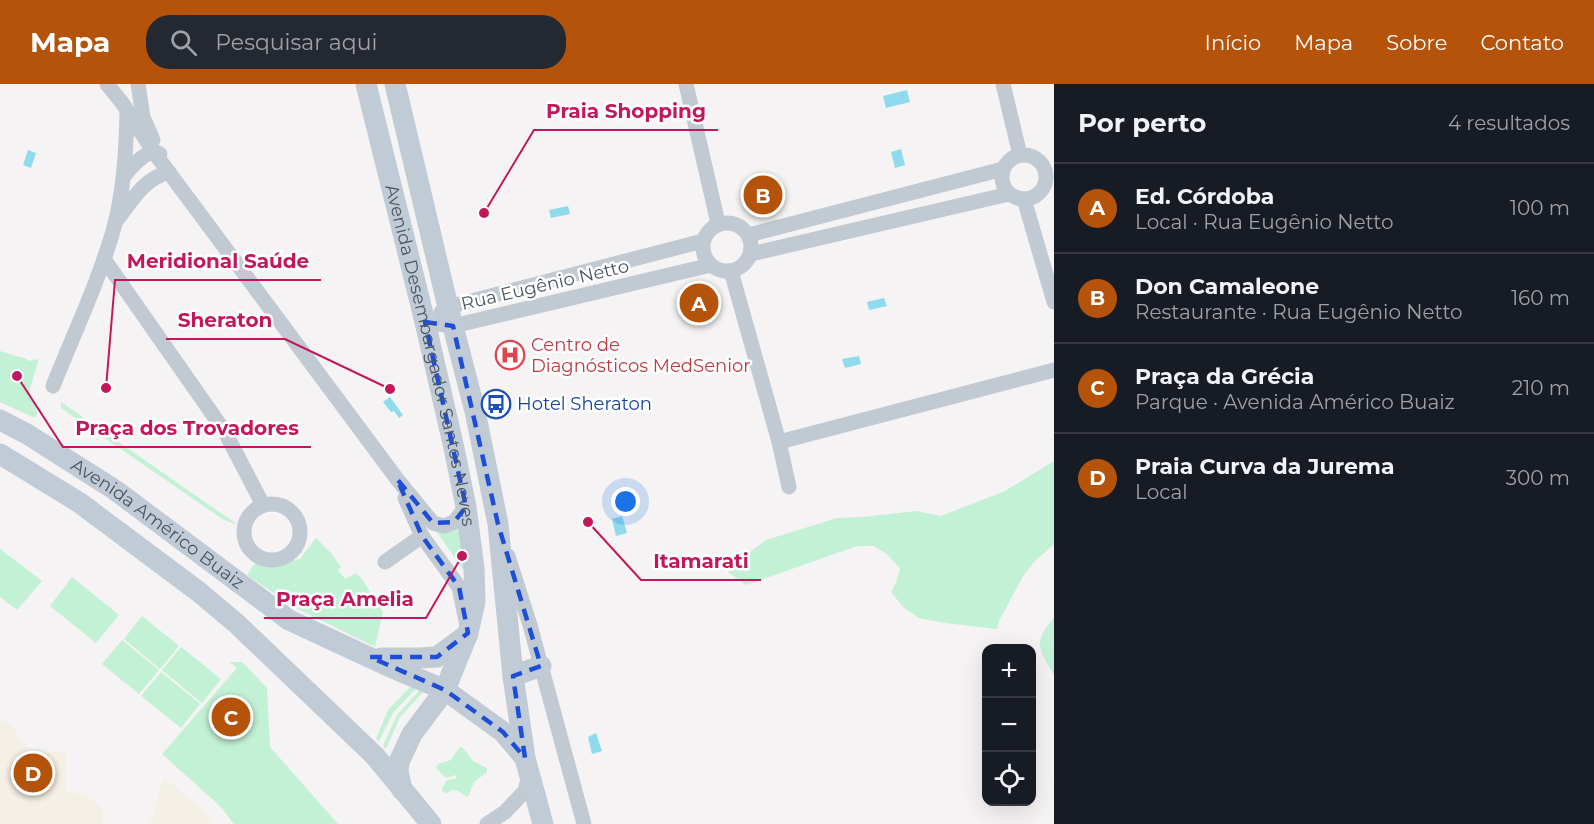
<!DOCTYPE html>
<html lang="pt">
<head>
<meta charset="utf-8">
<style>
  body { margin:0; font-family:Montserrat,sans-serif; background:#242831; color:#f1f3f6 }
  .controls { position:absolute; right:18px; bottom:18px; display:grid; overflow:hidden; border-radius:12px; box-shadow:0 6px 24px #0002 }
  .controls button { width:54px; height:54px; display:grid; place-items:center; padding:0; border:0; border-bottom:2px solid #363941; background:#171b24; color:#f1f3f6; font:30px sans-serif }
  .you { position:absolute; left:626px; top:418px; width:21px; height:21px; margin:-15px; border:4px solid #fff; border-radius:50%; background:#1a73e8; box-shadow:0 0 0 9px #1a73e833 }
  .badge { display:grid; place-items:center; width:39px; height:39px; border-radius:50%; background:#b45309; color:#fff; font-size:20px; font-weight:700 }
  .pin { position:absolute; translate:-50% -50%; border:3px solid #fff; box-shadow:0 2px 6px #0006 }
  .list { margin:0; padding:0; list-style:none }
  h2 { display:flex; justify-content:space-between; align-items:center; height:78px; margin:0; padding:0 24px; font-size:26px }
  h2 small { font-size:20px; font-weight:400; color:#9ea1a6 }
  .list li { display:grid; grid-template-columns:39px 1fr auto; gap:18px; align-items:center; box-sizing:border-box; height:90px; padding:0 24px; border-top:2px solid #363941 }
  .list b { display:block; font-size:22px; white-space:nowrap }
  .list p { margin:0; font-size:20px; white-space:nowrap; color:#9ea1a6 }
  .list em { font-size:20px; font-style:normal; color:#9ea1a6 }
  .icon { flex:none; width:33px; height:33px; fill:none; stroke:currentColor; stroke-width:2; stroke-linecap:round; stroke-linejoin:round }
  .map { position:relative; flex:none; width:1054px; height:740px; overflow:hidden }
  header { display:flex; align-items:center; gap:36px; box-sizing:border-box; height:84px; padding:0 30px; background:#b45309; color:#fff }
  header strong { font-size:28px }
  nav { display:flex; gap:33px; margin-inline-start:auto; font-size:21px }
  .search { width:420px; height:54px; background:#242831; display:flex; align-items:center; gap:15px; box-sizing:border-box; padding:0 21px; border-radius:24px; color:#9ea1a6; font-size:22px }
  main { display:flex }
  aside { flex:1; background:#171b24 }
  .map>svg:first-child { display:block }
</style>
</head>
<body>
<header>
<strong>Mapa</strong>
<div class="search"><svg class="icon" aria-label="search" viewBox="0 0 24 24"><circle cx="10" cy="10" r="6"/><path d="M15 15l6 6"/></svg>Pesquisar aqui</div>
<nav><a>Início</a><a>Mapa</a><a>Sobre</a><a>Contato</a></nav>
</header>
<main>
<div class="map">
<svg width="1054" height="740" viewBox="0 0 1054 740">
  <rect width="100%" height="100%" fill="#f5f3f3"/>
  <!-- green -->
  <g fill="#c3f1d5">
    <path d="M 0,267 L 27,275 L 28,277 L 39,275 L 29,307 L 37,329 L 35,334 L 0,318 Z"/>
    <path d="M 61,318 L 238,441 L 224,436 L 61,324 Z"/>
    <path d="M 1054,377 L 1054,460 L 1035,477 L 1023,492 L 999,537 L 997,545 L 945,539 L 919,534 L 904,524 L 891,508 L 896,499 L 900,485 L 888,471 L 874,462 L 857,462 L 746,501 L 728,488 L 740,475 L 766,456 L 837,434 L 863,433 L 916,427 L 941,432 L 1005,407 Z"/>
    <path d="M 467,428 L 472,499 L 432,441 Z"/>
    <path d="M 316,454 L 331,469 L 341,483 L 338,486 L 345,495 L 356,489 L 362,495 L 383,528 L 375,563 L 296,524 L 247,491 L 257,476 L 271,480 L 300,475 Z"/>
    <path d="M 0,465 L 42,497 L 17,526 L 0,513 Z"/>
    <path d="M 72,493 L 119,531 L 96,559 L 50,522 Z"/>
    <path d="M 142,532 L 179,562 L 160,585 L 124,555 Z"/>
    <path d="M 1054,534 L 1054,591 C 1039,565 1032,558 1054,534 Z"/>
    <path d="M 122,556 L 159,586 L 139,610 L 102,580 Z"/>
    <path d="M 181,563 L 221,595 L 202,619 L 162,586 Z"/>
    <path d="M 229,578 L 242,578 L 267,604 L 270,663 L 338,740 L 234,740 L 220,722 L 162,670 L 237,584 Z"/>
    <path d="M 161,588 L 200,620 L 181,644 L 141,612 Z"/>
    <path d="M 414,599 L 417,603 L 393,629 L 379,657 L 376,655 L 388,626 Z"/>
    <path d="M 422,604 L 426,605 L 400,633 L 386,665 L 383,662 L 397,631 Z"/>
    <path d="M 460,663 L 463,664 L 473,677 L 487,684 L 487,688 L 474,698 L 468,713 L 458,707 L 453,706 L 447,709 L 443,708 L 442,705 L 446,697 L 456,694 L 456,691 L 446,694 L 436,684 L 438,680 L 451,676 Z"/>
  </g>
  <!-- sand -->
  <g fill="#f5f0e5">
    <path d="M 0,635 L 12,642 L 31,669 L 65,667 L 66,709 L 84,709 L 103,726 L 103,740 L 0,740 Z"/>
    <path d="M 164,694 L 213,734 L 208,740 L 150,740 Z"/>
  </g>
  <!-- water -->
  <g fill="#90daee">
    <path d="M 907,6 L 910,18 L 886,24 L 883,12 Z"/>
    <path d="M 901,65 L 905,81 L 895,84 L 891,68 Z"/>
    <path d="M 28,66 L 36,69 L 31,84 L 23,81 Z"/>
    <path d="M 568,122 L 570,130 L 551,134 L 549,126 Z"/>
    <path d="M 884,214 L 887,222 L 869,226 L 867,218 Z"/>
    <path d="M 859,272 L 861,280 L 845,284 L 842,275 Z"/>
    <path d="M 390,313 L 403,331 L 399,334 L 394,327 L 391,328 L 383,318 Z"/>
    <path d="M 622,432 L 627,449 L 616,452 L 612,435 Z"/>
    <path d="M 596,649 L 602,667 L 592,670 L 588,653 Z"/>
  </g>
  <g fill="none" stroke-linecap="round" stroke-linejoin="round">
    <!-- street -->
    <g stroke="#c1cad2" stroke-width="15">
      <path d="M 107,0 L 123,20 L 153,67 L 397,395 L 433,439 L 444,442 L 454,438 L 466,423"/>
      <path d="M 138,0 L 143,33 L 153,56"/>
      <path d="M 686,0 L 718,139"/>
      <path d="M 1003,0 L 1020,71"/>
      <circle cx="1024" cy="93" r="22"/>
      <path d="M 124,92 C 133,81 140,73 153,67 L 160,70"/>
      <path d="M 1024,115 L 1054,218"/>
      <path d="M 116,137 C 132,117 143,95 169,88"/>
      <circle cx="727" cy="163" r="24"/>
      <path d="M 749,151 L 1003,85"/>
      <path d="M 751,170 L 1009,110"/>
      <path d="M 104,175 L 225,348 L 263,421"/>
      <path d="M 731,187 L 779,358 L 789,403"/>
      <path d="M 441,228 L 448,223 L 703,157"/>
      <path d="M 425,238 L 453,242 L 711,181"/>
      <path d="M 53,302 C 73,252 98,199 113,147 C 124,108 126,68 127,28"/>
      <path d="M 779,358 L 1054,286"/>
      <path d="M 405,414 L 422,452 L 459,503 L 467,542"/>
      <circle cx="272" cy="448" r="28"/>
      <path d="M 508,472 L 530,541 L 584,740"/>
      <path d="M 385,478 L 422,452"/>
      <path d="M 487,740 L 505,728 L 525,707 L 529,692"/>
    </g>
    <!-- secondary -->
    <g stroke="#c1cbd6" stroke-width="21">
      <path id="s1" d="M 366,0 L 425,238 L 454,364 L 466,423 L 474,484 L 475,518 L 468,549 L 445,606 L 412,650 L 399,678 L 398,687 L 402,706"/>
      <path d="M 395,0 L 448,223 L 475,327 L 498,440 L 513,592 L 525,674 L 543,740"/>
      <path id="s2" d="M 0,336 L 27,350 L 115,406 L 289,536 L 388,582 L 445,606 L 503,648 L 525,674"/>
      <path d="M 0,370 L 80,419 L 199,508 L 237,540 L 375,672 L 431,740"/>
      <path d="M 381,574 L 419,574 L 437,573 L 468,550"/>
      <path d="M 513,592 L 541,582"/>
    </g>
  </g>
  <!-- marked area -->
  <path fill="none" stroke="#1d4ed8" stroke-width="4.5" stroke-dasharray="12 8" stroke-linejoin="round" d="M 425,238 L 453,242 L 498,440 L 541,582 L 513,592 L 525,674 L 503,648 L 445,606 L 370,573 L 437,573 L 468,549 L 459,503 L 422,452 L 397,395 L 433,439 L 454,438 L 466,423 Z"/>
  <!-- icons -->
  <defs>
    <g id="hospital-ring" transform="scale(1.5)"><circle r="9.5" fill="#fff" stroke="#e0444e" stroke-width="1.5"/><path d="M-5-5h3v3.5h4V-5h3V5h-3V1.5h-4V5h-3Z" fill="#e0444e"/></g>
    <g id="bus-ring" transform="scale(1.5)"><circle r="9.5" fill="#fff" stroke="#1a4fb4" stroke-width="1.5"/><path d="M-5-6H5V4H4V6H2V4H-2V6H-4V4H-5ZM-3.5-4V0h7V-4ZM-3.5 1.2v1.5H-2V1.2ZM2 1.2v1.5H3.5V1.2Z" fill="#1a4fb4"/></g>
  </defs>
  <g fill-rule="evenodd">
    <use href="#hospital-ring" x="510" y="271"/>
    <use href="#bus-ring" x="496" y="320"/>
  </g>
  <g text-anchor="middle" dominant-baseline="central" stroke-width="5" stroke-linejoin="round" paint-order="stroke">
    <!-- street labels -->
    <g font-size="18" fill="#4a5661" stroke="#fff">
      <text transform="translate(545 201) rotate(-13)">Rua Eugênio Netto</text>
      <text stroke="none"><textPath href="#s1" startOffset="279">Avenida Desembargador Santos Neves</textPath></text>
      <text stroke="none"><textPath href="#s2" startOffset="189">Avenida Américo Buaiz</textPath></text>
    </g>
    <!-- health labels -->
    <g font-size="18" fill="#be3a42" stroke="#fff" text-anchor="start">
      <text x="531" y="261">Centro de<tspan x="531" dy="21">Diagnósticos MedSenior</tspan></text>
    </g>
    <!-- transit labels -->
    <g font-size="18" fill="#164399" stroke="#fff" text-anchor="start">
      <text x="517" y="320">Hotel Sheraton</text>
    </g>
  </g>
  <!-- callouts -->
  <path fill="none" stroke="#c2185b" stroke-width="2" d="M484 129L534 46H718M106 304L115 196H321M390 305L285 255H166M17 292L63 363H311M588 438L641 496H761M462 472L426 534H264"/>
  <g fill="#c2185b" stroke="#fff" stroke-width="2">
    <circle cx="484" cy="129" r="6"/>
    <circle cx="106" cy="304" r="6"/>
    <circle cx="390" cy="305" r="6"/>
    <circle cx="17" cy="292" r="6"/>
    <circle cx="588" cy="438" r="6"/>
    <circle cx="462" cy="472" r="6"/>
  </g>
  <g font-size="20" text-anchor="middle" font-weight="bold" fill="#c2185b" stroke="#fff" stroke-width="5" stroke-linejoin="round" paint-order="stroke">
    <text x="626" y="34">Praia Shopping</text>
    <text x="218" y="184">Meridional Saúde</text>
    <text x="225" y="243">Sheraton</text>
    <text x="187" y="351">Praça dos Trovadores</text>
    <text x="701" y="484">Itamarati</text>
    <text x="345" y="522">Praça Amelia</text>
  </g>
</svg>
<div class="controls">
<button>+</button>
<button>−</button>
<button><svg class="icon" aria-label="locate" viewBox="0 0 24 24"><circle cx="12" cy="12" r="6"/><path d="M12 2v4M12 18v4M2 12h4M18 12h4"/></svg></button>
</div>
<div class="you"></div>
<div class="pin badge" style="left:699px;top:219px">A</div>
<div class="pin badge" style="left:763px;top:111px">B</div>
<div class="pin badge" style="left:231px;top:633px">C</div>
<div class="pin badge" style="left:33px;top:689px">D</div>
</div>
<aside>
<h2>Por perto<small>4 resultados</small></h2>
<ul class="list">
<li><span class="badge">A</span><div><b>Ed. Córdoba</b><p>Local · Rua Eugênio Netto</p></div><em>100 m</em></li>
<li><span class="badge">B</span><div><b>Don Camaleone</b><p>Restaurante · Rua Eugênio Netto</p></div><em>160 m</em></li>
<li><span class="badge">C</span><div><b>Praça da Grécia</b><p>Parque · Avenida Américo Buaiz</p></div><em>210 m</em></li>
<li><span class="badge">D</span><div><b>Praia Curva da Jurema</b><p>Local</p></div><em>300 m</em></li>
</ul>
</aside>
</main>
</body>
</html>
